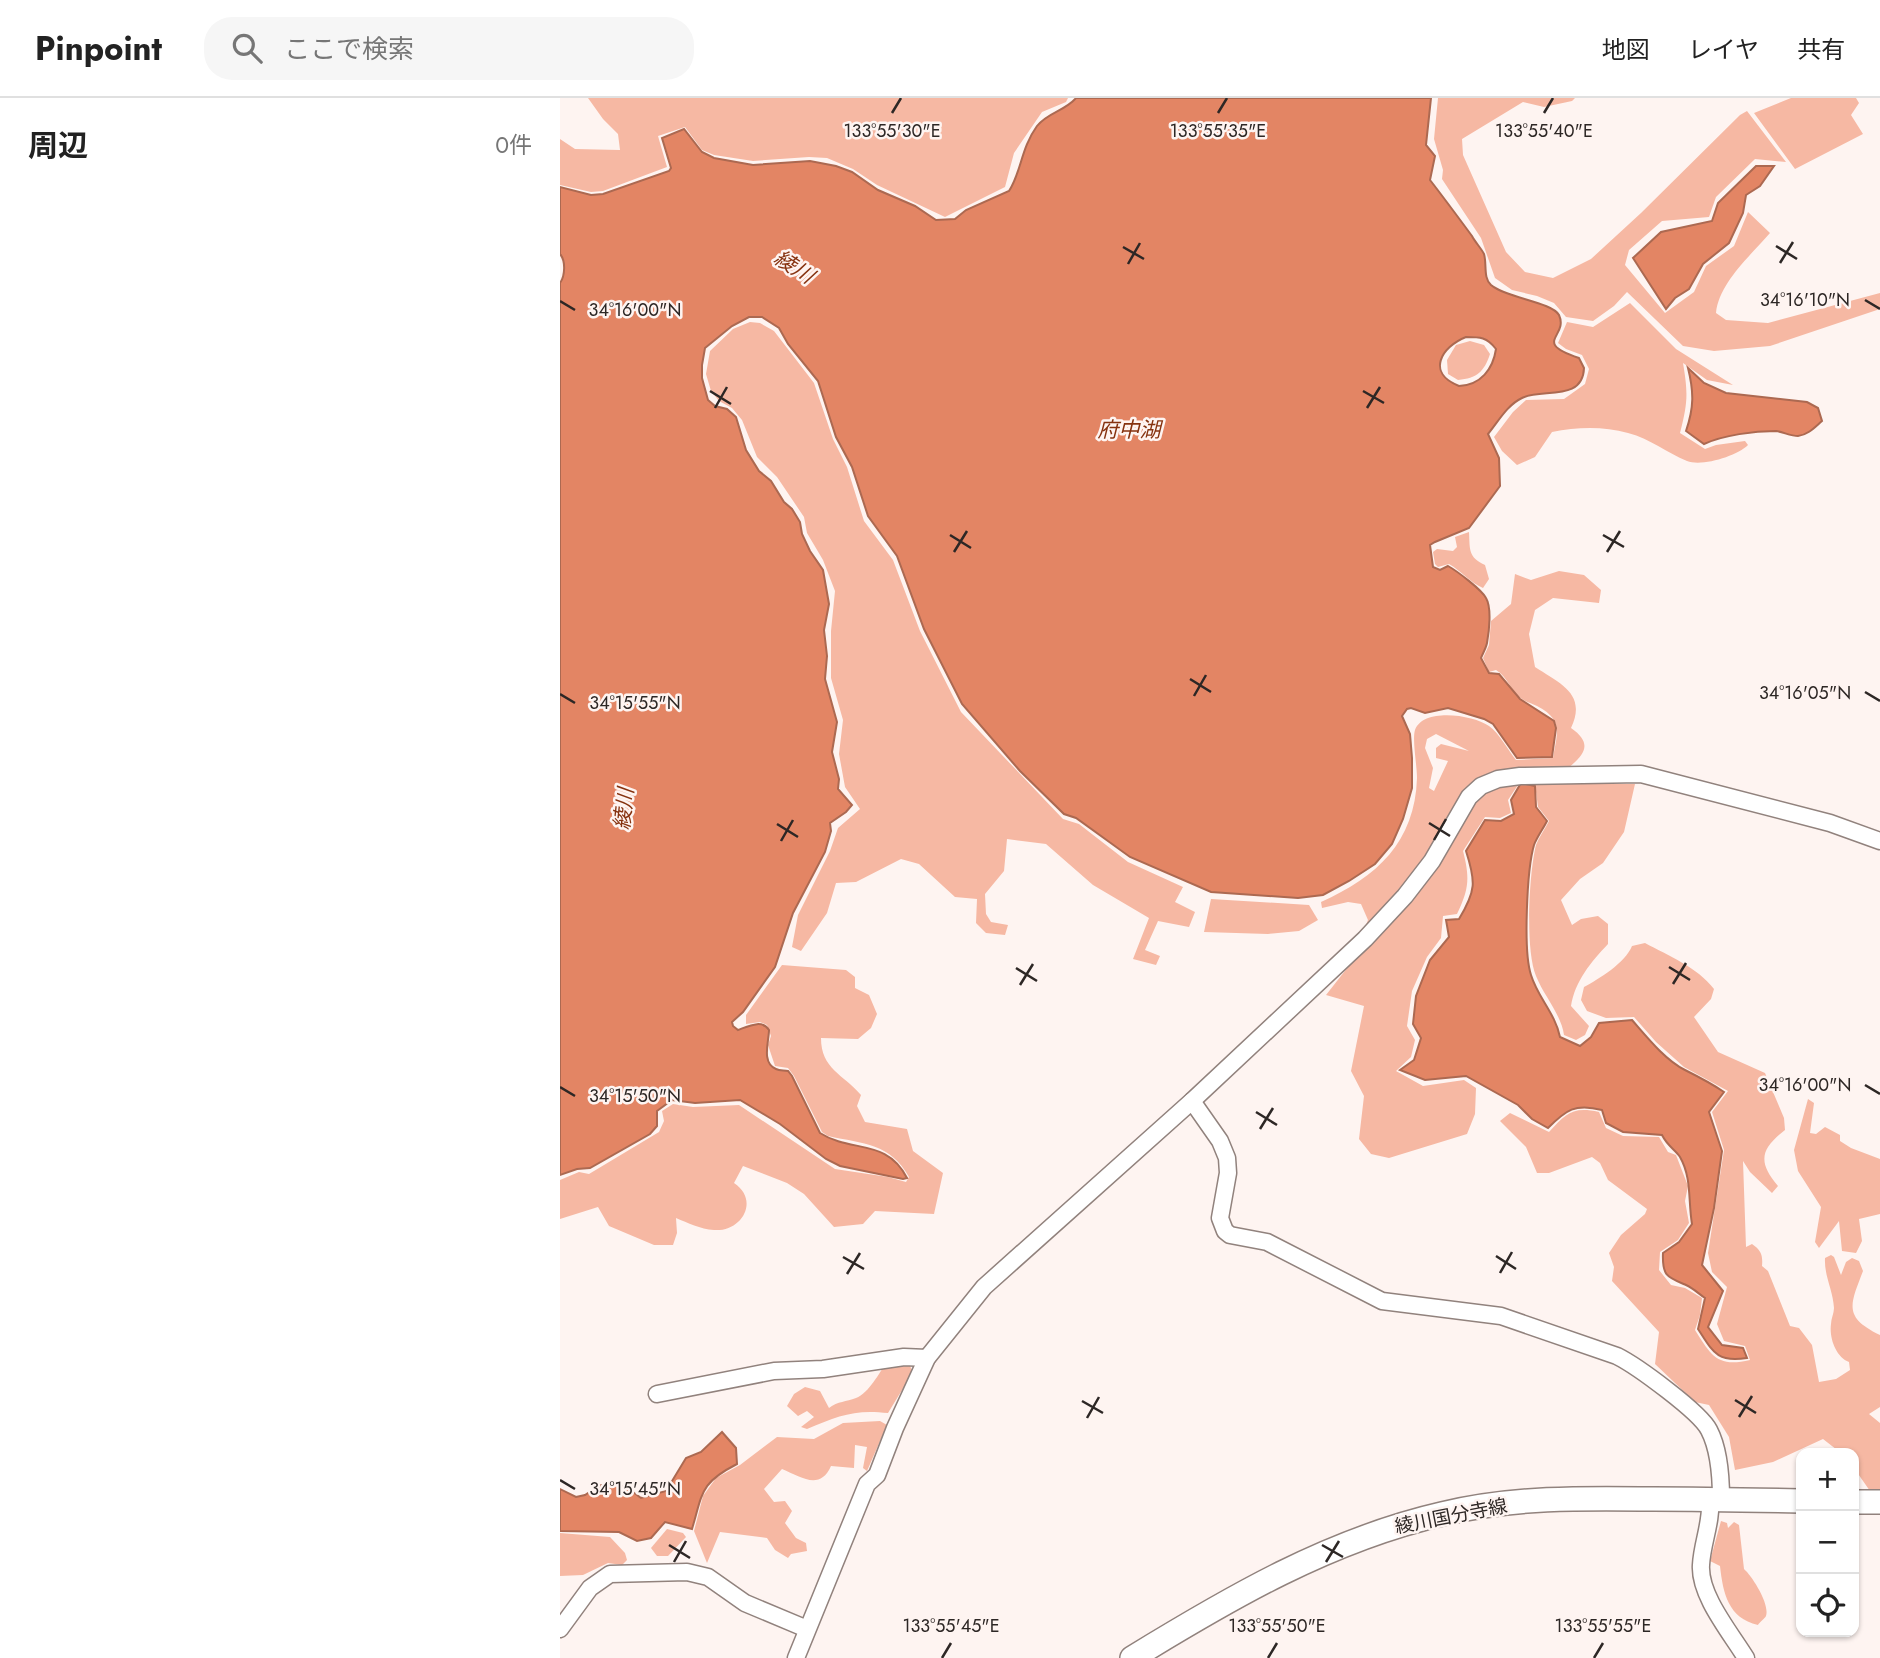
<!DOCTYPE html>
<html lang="ja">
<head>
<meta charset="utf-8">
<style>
  body { margin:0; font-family:Jost,"Noto Sans JP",sans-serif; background:#f6f6f6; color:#222 }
  .controls { position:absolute; right:21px; bottom:21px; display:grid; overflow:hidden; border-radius:14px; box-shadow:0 2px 5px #0004 }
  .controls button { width:63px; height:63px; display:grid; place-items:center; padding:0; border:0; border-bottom:2px solid #e0e0e0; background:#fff; color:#222; font:35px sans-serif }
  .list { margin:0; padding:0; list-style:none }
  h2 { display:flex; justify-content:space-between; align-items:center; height:91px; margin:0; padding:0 28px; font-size:30px }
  h2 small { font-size:23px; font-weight:400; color:#767676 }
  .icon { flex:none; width:38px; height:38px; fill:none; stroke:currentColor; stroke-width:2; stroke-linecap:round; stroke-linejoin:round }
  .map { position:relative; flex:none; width:1320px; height:1560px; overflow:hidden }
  header { display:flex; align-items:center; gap:42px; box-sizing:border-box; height:98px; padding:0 35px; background:#fff; border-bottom:2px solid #e0e0e0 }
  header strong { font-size:33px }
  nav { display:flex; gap:38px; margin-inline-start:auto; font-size:24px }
  .search { width:490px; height:63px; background:#f6f6f6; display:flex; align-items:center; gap:18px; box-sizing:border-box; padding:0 24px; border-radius:28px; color:#767676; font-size:26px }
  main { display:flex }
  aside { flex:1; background:#fff }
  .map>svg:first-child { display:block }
</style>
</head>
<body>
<header>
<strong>Pinpoint</strong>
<div class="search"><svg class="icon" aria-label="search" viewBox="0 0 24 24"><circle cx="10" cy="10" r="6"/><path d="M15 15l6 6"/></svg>ここで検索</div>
<nav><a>地図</a><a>レイヤ</a><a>共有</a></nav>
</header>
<main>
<aside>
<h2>周辺<small>0件</small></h2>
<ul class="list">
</ul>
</aside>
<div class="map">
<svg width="1320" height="1560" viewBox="0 0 1320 1560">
  <rect width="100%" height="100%" fill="#fef4f1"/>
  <!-- green -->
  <g fill="#f6b8a3" fill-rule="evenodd">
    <path d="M 28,0 L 508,0 L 506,4 L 482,14 L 454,55 L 445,89 L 385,119 L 317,87 L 293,71 L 267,60 L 249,59 L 193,63 L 154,57 L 142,52 L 125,29 L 98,38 L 107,69 L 43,93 L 31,94 L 0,87 L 0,41 L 15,51 L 60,52 L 58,36 L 43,21 Z"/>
    <path d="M 878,0 L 1015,0 L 1012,3 L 984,9 L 963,4 L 902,41 L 903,57 L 946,154 L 965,174 L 993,180 L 1031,161 L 1081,115 L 1180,17 L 1187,13 L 1226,64 L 1195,61 L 1156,99 L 1149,119 L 1102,123 L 1069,152 L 1065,167 L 1105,215 L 1134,194 L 1146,168 L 1174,148 L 1188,114 L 1210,135 C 1190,158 1159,185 1156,215 L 1166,222 L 1208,225 L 1320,195 L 1320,211 L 1210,248 L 1154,253 L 1123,248 L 1067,194 L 1054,208 L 1033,223 L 1006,219 L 994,205 L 977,198 L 952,192 L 935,180 L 921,140 L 882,81 L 883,72 L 874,41 Z"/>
    <path d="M 1231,0 L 1296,0 L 1299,5 L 1291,17 L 1303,36 L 1235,71 L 1194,15 Z"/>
    <path d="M 1070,205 L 1116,251 L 1173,287 L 1147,282 L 1123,265 C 1128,295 1128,304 1120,335 L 1145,351 L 1156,347 L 1185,343 L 1188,347 C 1177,358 1142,369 1127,363 C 1107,355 1091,341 1068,335 C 1043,328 1017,329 992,334 L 975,359 L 957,367 L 942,353 L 934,339 L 953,314 L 966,302 L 1004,301 L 1025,286 L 1029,271 L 1022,257 L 1006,251 L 998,245 L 1007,224 L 1033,229 Z"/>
    <path d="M 190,224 L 200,225 L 214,233 L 254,285 L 273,341 L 287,369 L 304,423 L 333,462 L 360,533 L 401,614 L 503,721 L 519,726 L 568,764 L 623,789 L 615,804 L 635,814 L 629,829 L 598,823 L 585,852 L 600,858 L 596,867 L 573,861 L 589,820 L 533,787 L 486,746 L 447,741 L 444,773 L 425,796 L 426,816 L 431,824 L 448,827 L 445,837 L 426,835 L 416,825 L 417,801 L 395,799 L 359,766 L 341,761 L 296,784 L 276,785 L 267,815 L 241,853 L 232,849 L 238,817 L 270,753 L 278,730 L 300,711 L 285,689 L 279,656 L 283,622 L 271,580 L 271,533 L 275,493 L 263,462 L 247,435 L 244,419 L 217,379 L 197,359 L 182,322 L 172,310 L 159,303 L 151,293 L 146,276 L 150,253 L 173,231 Z"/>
    <path d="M 910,243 L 924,247 L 930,256 C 924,274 917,280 898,282 L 888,276 L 887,262 L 896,247 Z"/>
    <path d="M 909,434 C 910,452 908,459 925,467 L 929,481 L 923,490 C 911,485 901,473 889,466 L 878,469 L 875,466 L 873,454 L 877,451 L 893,453 L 897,449 L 895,439 Z"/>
    <path d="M 999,473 L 1024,477 L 1041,492 L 1039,505 L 993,500 L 975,512 L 969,536 L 975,569 C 1001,586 1027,596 1011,630 C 1034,646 1024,657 1007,671 L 1013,686 L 1075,686 L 1064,734 L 1043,765 L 1020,781 L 1001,802 L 1012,827 L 1021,821 L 1038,818 L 1048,826 L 1048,846 C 1031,864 1015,883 1011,908 L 1029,928 L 1025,937 L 1016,942 L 1004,937 C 1001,916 984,898 976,878 C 965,852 969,775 976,747 C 979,739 985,731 989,723 L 978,709 L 975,686 L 960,684 L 948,702 L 951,715 L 940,720 L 925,719 L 903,753 C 910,780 909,791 897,816 L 883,818 L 881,840 L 867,859 L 852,893 L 847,928 L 855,942 L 851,959 L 836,973 L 863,988 L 904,982 L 916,990 L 915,1016 L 907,1036 L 829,1060 L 811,1056 L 799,1041 L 804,998 L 791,973 L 804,908 L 766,897 L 788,869 L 808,822 L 801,806 L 788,804 L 762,810 L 761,804 C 817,779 855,744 857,680 C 857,667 852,642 855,632 C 863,609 914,617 929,628 C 939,635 948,652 956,662 L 993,660 C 997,635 1004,622 977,608 C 973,606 966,604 962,601 C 951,594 948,579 936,572 L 929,574 L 923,560 L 929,547 L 931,523 L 951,506 L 955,476 L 971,482 ZM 876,636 L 909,653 L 881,646 L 876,650 L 876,660 L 888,663 L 874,693 L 869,690 L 873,670 L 865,650 L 867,641 Z"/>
    <path d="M 651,801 L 749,807 L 758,822 L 739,833 L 708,836 L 644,834 Z"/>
    <path d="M 1085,845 C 1109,858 1137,869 1154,891 L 1151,901 L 1134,919 L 1158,954 L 1205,975 L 1224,1020 L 1225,1032 C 1201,1051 1197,1063 1218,1088 L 1212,1095 L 1190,1074 L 1183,1063 L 1186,1149 L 1192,1146 C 1201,1152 1203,1157 1202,1168 L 1208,1173 L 1230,1228 L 1239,1230 L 1252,1247 L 1259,1284 L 1276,1281 L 1290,1272 L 1289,1264 C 1276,1259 1269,1240 1271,1226 C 1271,1221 1274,1215 1274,1210 C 1273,1192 1264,1178 1265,1160 L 1271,1157 L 1274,1159 L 1281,1177 L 1286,1164 L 1292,1160 L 1299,1163 L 1303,1173 C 1290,1207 1283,1219 1320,1237 L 1320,1309 L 1309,1316 L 1320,1325 L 1320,1392 L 1310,1393 L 1294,1370 L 1294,1355 L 1281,1355 L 1263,1341 L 1213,1364 L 1175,1372 L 1169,1339 L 1149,1307 L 1135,1304 L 1095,1266 L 1099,1234 L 1052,1183 L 1054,1169 L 1049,1155 L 1061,1137 L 1085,1116 L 1087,1111 L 1048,1082 L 1040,1065 L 1032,1059 L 989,1075 L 977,1075 L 966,1049 L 940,1023 L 950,1015 L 989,1034 C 1006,1016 1012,1008 1039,1014 L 1046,1030 L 1063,1038 L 1099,1039 L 1108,1054 L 1116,1057 L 1128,1088 L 1125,1103 L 1129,1125 L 1118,1142 L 1100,1154 L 1099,1172 L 1111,1187 L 1125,1190 L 1142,1200 L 1140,1217 L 1135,1232 C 1151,1257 1157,1270 1190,1262 L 1185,1248 L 1164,1243 L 1157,1226 L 1167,1189 L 1152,1174 L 1148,1155 L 1164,1052 L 1152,1014 L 1168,993 L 1124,969 L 1096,944 L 1074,919 L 1046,920 L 1027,913 L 1021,902 L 1024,889 C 1039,881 1065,865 1072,848 Z"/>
    <path d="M 222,867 L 286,872 L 295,879 L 295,890 L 309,897 L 317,916 L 311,930 L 298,941 L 261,940 C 261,971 283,976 301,997 L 297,1008 L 305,1024 L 347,1031 L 353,1053 L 383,1075 L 374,1116 L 315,1113 L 303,1126 L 274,1129 L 244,1096 L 227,1085 L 183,1068 L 174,1085 C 200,1102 182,1134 154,1132 C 140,1131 128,1125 116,1120 L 117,1135 L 113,1147 L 94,1147 L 49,1128 L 38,1109 L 0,1121 L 0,1082 L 19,1074 L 29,1076 L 99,1034 L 104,1023 L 102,1013 L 113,1006 L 133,1009 L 179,1007 L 275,1071 L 328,1079 L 346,1084 L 349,1079 C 330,1045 304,1046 268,1038 L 262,1034 L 234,978 L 228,970 L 215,968 L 208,947 L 211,938 L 207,927 L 200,924 L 186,926 L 186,917 Z"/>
    <path d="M 1248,1001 L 1254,1005 L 1250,1035 L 1256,1036 L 1265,1029 L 1280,1037 L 1280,1043 L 1291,1050 L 1320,1061 L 1320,1116 L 1299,1121 L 1302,1143 L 1296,1155 L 1282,1153 L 1279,1123 L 1259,1150 L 1255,1144 L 1261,1109 L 1238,1073 L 1234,1052 Z"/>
    <path d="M 327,1264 L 348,1264 L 353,1274 L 328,1315 C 294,1311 278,1318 247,1331 L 241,1329 L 254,1319 L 247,1313 L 238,1318 L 227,1308 L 234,1296 L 245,1289 L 260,1293 L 269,1310 C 278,1303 286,1304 296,1300 C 309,1295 319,1275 327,1264 Z"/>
    <path d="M 320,1323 L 327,1327 L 307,1373 L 303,1370 L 307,1349 L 295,1347 L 294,1370 L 271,1368 C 260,1393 241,1379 222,1371 L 204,1391 L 214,1404 L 225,1403 L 232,1413 L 225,1425 L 236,1440 L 246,1445 L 247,1453 L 231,1456 L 228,1460 L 215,1452 L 207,1440 L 160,1434 L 147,1465 L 134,1433 L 143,1398 L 156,1380 L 180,1367 L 217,1339 L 254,1341 L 283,1325 Z"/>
    <path d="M 1161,1423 L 1167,1425 L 1168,1430 L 1174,1424 L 1179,1427 L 1184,1471 C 1192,1478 1210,1506 1206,1518 C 1205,1520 1199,1525 1198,1527 C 1168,1520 1163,1495 1160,1468 L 1150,1463 Z"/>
    <path d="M 107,1431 L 123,1435 L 126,1439 L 108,1458 L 97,1458 L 91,1450 Z"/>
    <path d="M 0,1435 L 50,1439 L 65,1455 L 67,1462 L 62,1467 L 48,1465 L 23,1477 L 0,1478 Z"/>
  </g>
  <!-- water -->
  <g fill="#e38564" stroke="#ac6951" stroke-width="2" fill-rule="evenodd">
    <path d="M 516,0 L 871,0 L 866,47 L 875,58 L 870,82 C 884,100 898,119 912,138 C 915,144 921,150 924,156 C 927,166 923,180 931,187 C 946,200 992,204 999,217 C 1009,239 971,244 1019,260 L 1024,270 C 1023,304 982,290 962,300 C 947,307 938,324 928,336 L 939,360 L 940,388 L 909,430 L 875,444 L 870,447 L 873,469 L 880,472 L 888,468 C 897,473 922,492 926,500 C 932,510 929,534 927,545 C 926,550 923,555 921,560 L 929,575 L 939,576 L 960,601 L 994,623 L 996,630 L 992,659 L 957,660 L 933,626 L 924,621 L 888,610 L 865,615 L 851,610 L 847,611 L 842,618 L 850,636 L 852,660 L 852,690 L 843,721 L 832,746 L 815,766 L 789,783 L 763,797 L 738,800 L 651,794 L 570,759 L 516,720 L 504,716 L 460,673 L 402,606 L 364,531 L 337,458 L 308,418 L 292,369 L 276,339 L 258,283 L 228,246 L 219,230 L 202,219 L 189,219 L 172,228 L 145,250 L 142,267 L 142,280 L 148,302 L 155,308 L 167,311 L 176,319 L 186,352 L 199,373 L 211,383 L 224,404 L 232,411 L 240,424 L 242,436 L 250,453 L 263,472 L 269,506 L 264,532 L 267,558 L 265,581 L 277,624 L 272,654 L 279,681 L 278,691 L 292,707 L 286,714 L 270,725 L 271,733 L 265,754 L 233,815 L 215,869 L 183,914 L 172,924 L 173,928 L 178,932 C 189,928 202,921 209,932 C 209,943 201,965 216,971 C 220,973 224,972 228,973 L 232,978 L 260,1035 C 291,1055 327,1040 347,1080 L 343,1081 L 280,1068 L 266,1061 L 220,1026 L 180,1002 L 135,1005 L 112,1002 L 97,1013 L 97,1028 L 90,1036 L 30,1070 L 17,1071 L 0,1077 L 0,185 C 5,178 6,163 0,156 L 0,89 L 31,97 L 43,96 L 109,73 L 111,70 L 102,40 L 124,31 L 142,54 L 154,60 L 193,67 L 250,63 L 276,68 L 292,74 L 318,92 L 355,108 L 376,122 L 395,121 L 406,112 L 449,93 C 461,75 461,50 477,28 C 488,14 505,13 516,0 ZM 906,239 C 920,239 927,239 936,251 C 933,271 921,287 899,288 C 866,275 881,249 906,239 Z"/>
    <path d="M 1196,68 L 1214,68 L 1200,88 L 1186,97 L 1183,115 L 1169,145 L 1143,166 L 1129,191 L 1115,200 L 1106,211 L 1073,160 L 1101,134 L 1152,123 L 1158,105 Z"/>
    <path d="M 1128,270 L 1144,285 L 1166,295 L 1247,304 L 1258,310 L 1262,323 C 1255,329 1248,337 1238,338 C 1231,338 1223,334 1216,333 C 1194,333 1164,337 1144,346 L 1126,333 C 1134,310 1134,294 1128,270 Z"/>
    <path d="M 961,685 L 975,688 L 976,709 L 987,723 C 983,731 977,739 974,747 C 967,771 963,853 971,877 C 978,900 995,915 1000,939 L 1020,948 L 1031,939 L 1039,925 L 1072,922 C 1086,938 1105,962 1125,972 C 1139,979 1151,985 1164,994 L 1149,1014 L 1162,1053 L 1154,1110 L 1142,1167 L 1163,1193 L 1148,1229 L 1162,1247 L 1183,1250 L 1187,1260 C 1157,1265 1153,1254 1138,1231 L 1145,1200 C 1139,1196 1133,1190 1126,1187 C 1107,1179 1102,1178 1103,1155 L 1119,1144 L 1132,1126 C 1128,1103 1132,1080 1120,1059 C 1116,1052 1108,1049 1102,1037 L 1063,1034 L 1046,1025 L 1042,1012 C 1015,1005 1006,1012 988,1030 L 972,1021 L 958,1007 L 906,978 L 865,982 L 840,972 L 854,962 L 861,940 L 853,926 L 856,898 L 870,862 L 889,839 L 886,822 L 899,821 C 916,793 916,784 906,753 L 925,722 L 941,723 L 954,716 L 951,702 Z"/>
    <path d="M 162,1334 L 176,1350 L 177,1366 C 140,1385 143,1394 132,1431 L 105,1424 L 91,1440 L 77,1443 L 59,1434 L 0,1433 L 0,1391 L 16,1399 L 25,1397 L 40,1387 L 65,1388 L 81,1400 L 106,1393 L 126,1360 L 141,1354 Z"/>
  </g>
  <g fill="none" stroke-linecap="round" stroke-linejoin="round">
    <!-- street casing -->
    <g stroke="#91827d" stroke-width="19">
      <g id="street">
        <path d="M 632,1003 L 660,1043 L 667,1060 L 668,1075 L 660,1120 L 665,1133 L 670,1137 L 707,1144 L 822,1203 L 941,1218 L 1057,1258 C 1077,1268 1140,1314 1149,1332 C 1159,1351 1161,1381 1161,1401"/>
        <path d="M 97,1296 L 214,1273 L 263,1271 L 344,1259 L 367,1260"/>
        <path d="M 1150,1401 C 1152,1424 1142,1445 1141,1467 C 1139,1497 1170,1534 1186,1560"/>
        <path d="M 0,1531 L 30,1490 L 50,1476 L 127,1474 L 148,1479 L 185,1505 L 247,1531"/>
        <path d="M 236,1560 L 307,1386 L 317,1377 L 335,1330 L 367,1260 L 424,1189 L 632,1003 L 805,841 L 845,798 L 872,763 L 909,699 L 921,688 L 938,681 L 960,678 L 1081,676 L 1270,725 L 1320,743"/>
      </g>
    </g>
    <!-- secondary casing -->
    <g stroke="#91827d" stroke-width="26">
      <g id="secondary">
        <path d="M 1294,1404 L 1320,1404"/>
        <path d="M 572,1560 C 670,1500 769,1442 882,1416 C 951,1399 1023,1400 1093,1401 C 1142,1401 1192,1402 1241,1403"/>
      </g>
    </g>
    <!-- street -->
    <use href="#street" stroke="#fff" stroke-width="16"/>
    <!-- secondary -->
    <use href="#secondary" stroke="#fff" stroke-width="23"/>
  </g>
  <!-- ticks -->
  <path fill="none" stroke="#2d2725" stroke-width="2.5" d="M 332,15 L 341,0M 658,15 L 667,0M 984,15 L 993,0M 1216,148 L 1237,161M 563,149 L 584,161M 1220,165 L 1233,144M 568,166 L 580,145M 1305,202 L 1320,211M 0,203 L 15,212M 150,293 L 171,306M 803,293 L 824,305M 155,310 L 167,289M 807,310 L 820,289M 390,437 L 411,450M 1043,437 L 1064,449M 394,454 L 407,433M 1047,454 L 1060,433M 630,581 L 651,594M 1305,594 L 1320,603M 0,596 L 15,605M 634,598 L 646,577M 869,725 L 890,738M 217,726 L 238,739M 874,742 L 886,721M 221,743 L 233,722M 1109,869 L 1130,882M 456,870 L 477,883M 1113,886 L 1126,865M 460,887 L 473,866M 1305,987 L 1320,996M 0,989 L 15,998M 696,1014 L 717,1027M 700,1031 L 713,1010M 936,1158 L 956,1171M 283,1159 L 304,1171M 940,1175 L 952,1154M 287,1176 L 300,1155M 1175,1302 L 1196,1315M 522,1303 L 543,1315M 1179,1319 L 1192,1298M 527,1320 L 539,1299M 0,1382 L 15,1391M 109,1447 L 130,1460M 762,1447 L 783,1459M 114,1464 L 126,1443M 766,1464 L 779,1443M 382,1560 L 391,1545M 708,1560 L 717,1545M 1034,1560 L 1043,1545"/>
  <g text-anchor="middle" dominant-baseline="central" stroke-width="5" stroke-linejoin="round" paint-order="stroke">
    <!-- street labels -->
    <g font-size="19" fill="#2d2725" stroke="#fef4f1">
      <text transform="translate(891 1418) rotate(-11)">綾川国分寺線</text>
    </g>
    <!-- water labels -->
    <g font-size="21" font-style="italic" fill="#86320f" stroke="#fef4f1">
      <text transform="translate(234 169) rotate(33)">綾川</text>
      <text x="569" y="332">府中湖</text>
      <text transform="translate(64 711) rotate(-84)">綾川</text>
    </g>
  </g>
  <g font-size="18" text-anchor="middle" fill="#2d2725" stroke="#fef4f1" stroke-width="5" stroke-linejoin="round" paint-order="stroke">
    <text x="332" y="39">133°55'30"E</text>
    <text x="658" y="39">133°55'35"E</text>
    <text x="984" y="39">133°55'40"E</text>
    <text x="1245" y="208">34°16'10"N</text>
    <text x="75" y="218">34°16'00"N</text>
    <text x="1245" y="601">34°16'05"N</text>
    <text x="75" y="611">34°15'55"N</text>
    <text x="1245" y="993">34°16'00"N</text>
    <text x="75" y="1004">34°15'50"N</text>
    <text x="75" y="1397">34°15'45"N</text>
    <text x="391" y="1534">133°55'45"E</text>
    <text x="717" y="1534">133°55'50"E</text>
    <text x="1043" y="1534">133°55'55"E</text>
  </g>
</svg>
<div class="controls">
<button>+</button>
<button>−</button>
<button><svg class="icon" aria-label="locate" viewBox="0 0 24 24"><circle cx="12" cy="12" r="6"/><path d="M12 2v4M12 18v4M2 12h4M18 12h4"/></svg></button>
</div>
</div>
</main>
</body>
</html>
